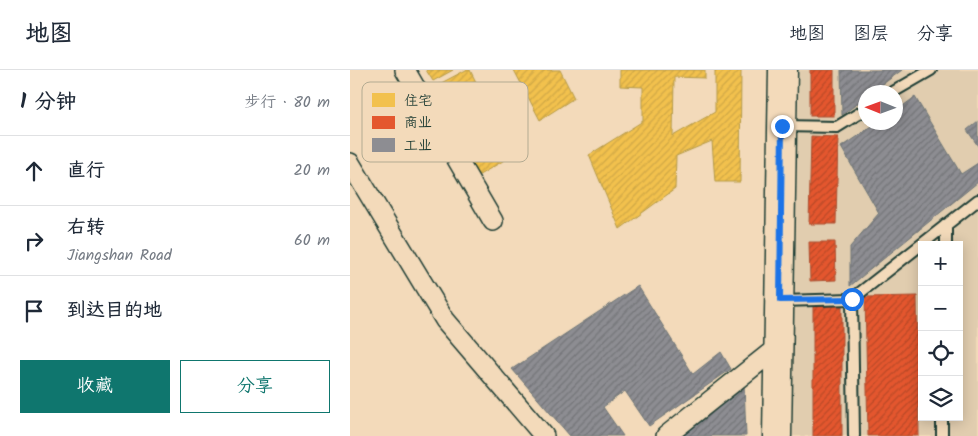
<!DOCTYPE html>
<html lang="zh">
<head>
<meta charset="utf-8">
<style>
  body { margin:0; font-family:Kalam,"LXGW WenKai TC",sans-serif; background:#f2f2f3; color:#1f2937 }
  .controls { position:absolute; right:15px; bottom:15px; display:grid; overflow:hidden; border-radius:0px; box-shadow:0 2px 12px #0003 }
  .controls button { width:45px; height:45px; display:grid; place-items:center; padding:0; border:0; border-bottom:1px solid #e0e1e3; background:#fff; color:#1f2937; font:25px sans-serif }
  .compass { position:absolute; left:508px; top:15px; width:45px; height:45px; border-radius:50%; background:#fff; box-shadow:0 2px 12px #0003; rotate:271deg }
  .stop { position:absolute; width:15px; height:15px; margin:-11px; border:4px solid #1a73e8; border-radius:50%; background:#fff }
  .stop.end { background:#1a73e8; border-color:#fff; box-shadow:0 1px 5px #0008 }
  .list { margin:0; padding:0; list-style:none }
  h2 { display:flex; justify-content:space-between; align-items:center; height:65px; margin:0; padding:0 20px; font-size:21px }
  h2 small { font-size:16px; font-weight:400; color:#747a83 }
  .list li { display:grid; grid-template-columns:32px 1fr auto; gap:15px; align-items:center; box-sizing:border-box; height:70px; padding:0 20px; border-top:1px solid #e0e1e3 }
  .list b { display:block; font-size:19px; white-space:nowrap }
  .list p { margin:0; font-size:16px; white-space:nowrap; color:#747a83 }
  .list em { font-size:16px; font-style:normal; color:#747a83 }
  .actions { display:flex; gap:10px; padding:15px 20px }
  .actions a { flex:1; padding:11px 0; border:1px solid #0f766e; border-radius:0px; text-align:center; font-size:18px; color:#0f766e }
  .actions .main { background:#0f766e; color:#fff }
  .icon { flex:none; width:28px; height:28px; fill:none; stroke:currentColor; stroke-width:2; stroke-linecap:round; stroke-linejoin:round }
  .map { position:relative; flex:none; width:628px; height:366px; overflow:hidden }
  header { display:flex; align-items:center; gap:30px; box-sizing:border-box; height:70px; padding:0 25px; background:#fff; border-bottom:1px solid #e0e1e3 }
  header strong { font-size:24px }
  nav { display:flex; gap:28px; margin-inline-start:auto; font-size:18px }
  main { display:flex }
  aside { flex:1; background:#fff }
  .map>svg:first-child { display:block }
</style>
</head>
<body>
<header>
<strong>地图</strong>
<nav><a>地图</a><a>图层</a><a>分享</a></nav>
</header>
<main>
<aside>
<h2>1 分钟<small>步行 · 80 m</small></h2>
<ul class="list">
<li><svg class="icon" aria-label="ahead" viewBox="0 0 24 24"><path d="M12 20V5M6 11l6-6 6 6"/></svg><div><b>直行</b></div><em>20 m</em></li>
<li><svg class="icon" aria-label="right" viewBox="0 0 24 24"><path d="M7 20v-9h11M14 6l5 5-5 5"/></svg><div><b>右转</b><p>Jiangshan Road</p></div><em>60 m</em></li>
<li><svg class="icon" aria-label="arrive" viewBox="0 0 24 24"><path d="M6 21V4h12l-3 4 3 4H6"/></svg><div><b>到达目的地</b></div></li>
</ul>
<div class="actions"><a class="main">收藏</a><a>分享</a></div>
</aside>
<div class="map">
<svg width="628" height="366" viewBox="0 0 628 366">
  <defs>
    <pattern id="homes-hatch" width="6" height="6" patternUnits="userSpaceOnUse" patternTransform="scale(1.25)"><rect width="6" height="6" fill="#f2c14e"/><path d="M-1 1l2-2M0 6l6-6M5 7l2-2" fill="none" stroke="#cfa745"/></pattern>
    <pattern id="shops-hatch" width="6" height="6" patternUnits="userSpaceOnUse" patternTransform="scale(1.25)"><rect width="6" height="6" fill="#e4572e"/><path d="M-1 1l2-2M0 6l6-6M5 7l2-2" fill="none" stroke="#b84928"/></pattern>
    <pattern id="industry-hatch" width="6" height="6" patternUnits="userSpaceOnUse" patternTransform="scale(1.25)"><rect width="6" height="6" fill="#8d8d92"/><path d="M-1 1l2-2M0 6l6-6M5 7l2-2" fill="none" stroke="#737478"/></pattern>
  </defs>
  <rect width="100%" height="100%" fill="#f3daba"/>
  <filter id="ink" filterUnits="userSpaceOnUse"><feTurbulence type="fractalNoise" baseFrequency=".02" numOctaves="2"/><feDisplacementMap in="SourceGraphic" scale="10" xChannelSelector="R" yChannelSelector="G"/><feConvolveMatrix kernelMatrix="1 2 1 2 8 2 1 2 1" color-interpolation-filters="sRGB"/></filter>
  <g filter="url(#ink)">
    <!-- built -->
    <path fill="#e1cdaf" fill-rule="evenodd" d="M 449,0 L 628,0 L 628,366 L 441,366 ZM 516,22 L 546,22 L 546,52 L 516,52 ZM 572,175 L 609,175 L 609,347 L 572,347 Z"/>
    <!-- homes -->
    <g fill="url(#homes-hatch)" stroke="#b39946">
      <path d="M 76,0 L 103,0 L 83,11 Z"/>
      <path d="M 116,0 L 120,0 L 142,44 L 102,65 L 78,20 Z"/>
      <path d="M 164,0 L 210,0 L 224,28 L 190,50 Z"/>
      <path d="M 270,0 L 355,0 L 355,8 L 324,7 L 323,66 L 365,42 L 365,0 L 391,0 L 390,112 L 365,112 L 362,71 L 326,86 L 325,119 L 270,159 L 239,85 L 293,51 L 293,17 L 270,16 Z"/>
      <path d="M 159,46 L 178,76 L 126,107 L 108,77 Z"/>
    </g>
    <!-- shops -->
    <g fill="url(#shops-hatch)" stroke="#a94f30">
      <rect x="460" y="0" width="24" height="46"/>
      <path d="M 461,66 L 488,67 L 486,154 L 459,154 Z"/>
      <path d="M 459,172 L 485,172 L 486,210 L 460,211 Z"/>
      <path d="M 567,226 L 569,366 L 518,366 L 515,227 Z"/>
      <rect x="463" y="233" width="29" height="133"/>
    </g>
    <!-- industry -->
    <g fill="url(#industry-hatch)" stroke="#6c7576">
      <path d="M 491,0 L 552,0 L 522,22 L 516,22 L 516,27 L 492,45 Z"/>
      <path d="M 565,27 L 611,104 L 628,93 L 628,112 L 500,216 L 500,177 L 529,143 L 491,77 L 528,52 L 546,52 L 546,41 Z"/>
      <path d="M 628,51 L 628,76 L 617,60 Z"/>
      <path d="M 288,216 L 343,304 L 371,282 L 381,299 L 299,356 L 275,321 L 253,337 L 273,366 L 220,366 L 162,299 Z"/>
      <path d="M 394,313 L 396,366 L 328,366 Z"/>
    </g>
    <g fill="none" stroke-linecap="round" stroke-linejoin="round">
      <!-- lane casing -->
      <g stroke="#1f3d34" stroke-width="14">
        <g id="lane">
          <path d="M 543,22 L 581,0"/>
          <path d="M 433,56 L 487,57 L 516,39"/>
          <path d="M 596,175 L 596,155"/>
          <path d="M 431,231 L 502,229"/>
          <path d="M 504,366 L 502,229 L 628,130"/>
          <path d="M 592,366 L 592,347"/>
        </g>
      </g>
      <!-- street casing -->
      <g stroke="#1f3d34" stroke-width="22">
        <g id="street">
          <path d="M 55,0 L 143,151"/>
          <path d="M 0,93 L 95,250 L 194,366"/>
          <path d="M 316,366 L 429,276"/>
        </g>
      </g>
      <!-- secondary casing -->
      <g stroke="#1f3d34" stroke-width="31">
        <path id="secondary" d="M 427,366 L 433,0"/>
      </g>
      <!-- lane -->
      <use href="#lane" stroke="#f3daba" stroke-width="10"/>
      <!-- street -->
      <use href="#street" stroke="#f3daba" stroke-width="19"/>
      <!-- secondary -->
      <use href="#secondary" stroke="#f3daba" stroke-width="28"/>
    </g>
  </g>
  <g fill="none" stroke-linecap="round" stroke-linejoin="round" filter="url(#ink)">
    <!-- route -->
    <path stroke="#1a73e8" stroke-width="6" d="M 432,56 L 430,230 L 502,229"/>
  </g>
  <!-- legend -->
  <rect x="12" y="12" width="166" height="80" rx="8" fill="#f3daba" stroke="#b3ab92" stroke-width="1"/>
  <rect x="22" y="23" width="23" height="14" fill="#f2c14e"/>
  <rect x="22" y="46" width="23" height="13" fill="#e4572e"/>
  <rect x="22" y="68" width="23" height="14" fill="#8d8d92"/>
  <g font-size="14" fill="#1f3d34">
    <text x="54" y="35">住宅</text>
    <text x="54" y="57">商业</text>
    <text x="54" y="80">工业</text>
  </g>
</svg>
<div class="controls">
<button>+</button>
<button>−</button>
<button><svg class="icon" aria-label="locate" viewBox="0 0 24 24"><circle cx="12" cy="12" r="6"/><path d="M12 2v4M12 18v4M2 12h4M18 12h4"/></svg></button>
<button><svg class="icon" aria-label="layers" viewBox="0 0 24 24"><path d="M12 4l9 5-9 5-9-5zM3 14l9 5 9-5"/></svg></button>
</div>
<svg class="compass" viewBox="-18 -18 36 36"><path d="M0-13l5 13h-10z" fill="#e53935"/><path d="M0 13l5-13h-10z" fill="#747a83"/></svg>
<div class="stop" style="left:502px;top:229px"></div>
<div class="stop end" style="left:432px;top:56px"></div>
</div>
</main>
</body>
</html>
